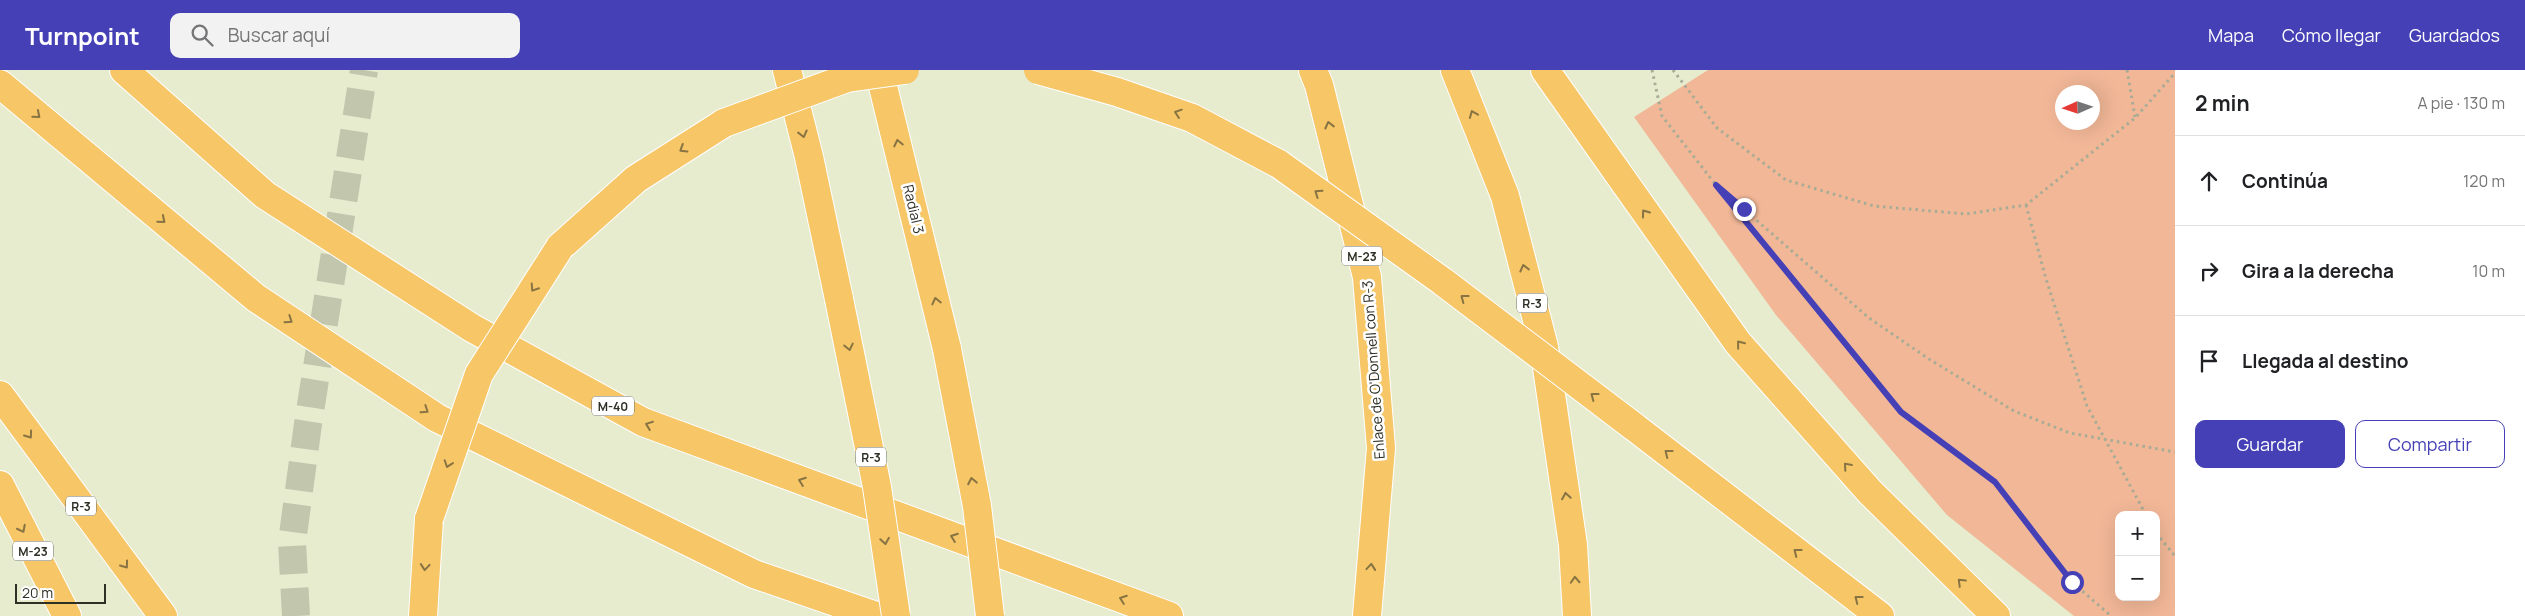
<!DOCTYPE html>
<html lang="es">
<head>
<meta charset="utf-8">
<style>
  body { margin:0; font-family:Manrope,sans-serif; background:#f2f2f2; color:#202124 }
  .controls { position:absolute; right:15px; bottom:15px; display:grid; overflow:hidden; border-radius:10px; box-shadow:0 5px 20px #0002 }
  .controls button { width:45px; height:45px; display:grid; place-items:center; padding:0; border:0; border-bottom:1px solid #e0e0e0; background:#fff; color:#202124; font:25px sans-serif }
  .compass { position:absolute; left:2055px; top:15px; width:45px; height:45px; border-radius:50%; background:#fff; box-shadow:0 5px 20px #0002; rotate:267deg }
  .scale { position:absolute; left:15px; bottom:12px; width:91px; box-sizing:border-box; padding-left:5px; border:2px solid #2e3025; border-top:0; font-size:14px; line-height:18px; white-space:nowrap; color:#2e3025; -webkit-text-stroke:4px #fff; paint-order:stroke }
  .stop { position:absolute; width:15px; height:15px; margin:-11px; border:4px solid #4540b6; border-radius:50%; background:#fff }
  .stop.end { background:#4540b6; border-color:#fff; box-shadow:0 1px 5px #0008 }
  .list { margin:0; padding:0; list-style:none }
  h2 { display:flex; justify-content:space-between; align-items:center; height:65px; margin:0; padding:0 20px; font-size:21px }
  h2 small { font-size:16px; font-weight:400; color:#757577 }
  .list li { display:grid; grid-template-columns:32px 1fr auto; gap:15px; align-items:center; box-sizing:border-box; height:90px; padding:0 20px; border-top:1px solid #e0e0e0 }
  .list b { display:block; font-size:19px; white-space:nowrap }
  .list em { font-size:16px; font-style:normal; color:#757577 }
  .actions { display:flex; gap:10px; padding:15px 20px }
  .actions a { flex:1; padding:11px 0; border:1px solid #4540b6; border-radius:10px; text-align:center; font-size:18px; color:#4540b6 }
  .actions .main { background:#4540b6; color:#fff }
  .icon { flex:none; width:28px; height:28px; fill:none; stroke:currentColor; stroke-width:2; stroke-linecap:round; stroke-linejoin:round }
  .map { position:relative; flex:none; width:2175px; height:546px; overflow:hidden }
  header { display:flex; align-items:center; gap:30px; box-sizing:border-box; height:70px; padding:0 25px; background:#4540b6; color:#fff }
  header strong { font-size:24px }
  nav { display:flex; gap:28px; margin-inline-start:auto; font-size:18px }
  .search { width:350px; height:45px; background:#f2f2f2; display:flex; align-items:center; gap:12px; box-sizing:border-box; padding:0 18px; border-radius:10px; color:#757577; font-size:19px }
  main { display:flex }
  aside { flex:1; background:#fff }
  .map>svg:first-child { display:block }
</style>
</head>
<body>
<header>
<strong>Turnpoint</strong>
<div class="search"><svg class="icon" aria-label="search" viewBox="0 0 24 24"><circle cx="10" cy="10" r="6"/><path d="M15 15l6 6"/></svg>Buscar aquí</div>
<nav><a>Mapa</a><a>Cómo llegar</a><a>Guardados</a></nav>
</header>
<main>
<div class="map">
<svg width="2175" height="546" viewBox="0 0 2175 546">
  <rect width="100%" height="100%" fill="#e7eccf"/>
  <!-- green -->
  <path fill="#f1b797" fill-rule="evenodd" d="M 1708,0 L 2175,0 L 2175,546 L 2074,546 L 1947,445 L 1776,245 L 1634,47 ZM 2062,22 L 2092,22 L 2092,52 L 2062,52 ZM 2119,445 L 2156,445 L 2156,527 L 2119,527 Z"/>
  <g fill="none" stroke-linecap="round" stroke-linejoin="round">
    <!-- highway-tunnel -->
    <path stroke="#c2c6ad" stroke-width="28" stroke-dasharray="28 14" stroke-linecap="butt" d="M 296,546 L 292,472 L 308,354 L 364,0"/>
    <!-- highway casing -->
    <g stroke="#fff" stroke-width="30">
      <g id="highway">
        <path d="M 124,0 L 265,125 L 472,258 L 643,352 L 1169,546"/>
        <path d="M 787,0 L 809,87 L 839,229"/>
        <path d="M 879,0 L 947,279"/>
        <path d="M 1313,0 L 1319,15 L 1367,207 L 1381,378 L 1367,546"/>
        <path d="M 1455,0 L 1505,126 L 1544,277 L 1573,475 L 1577,546"/>
        <path d="M 1545,0 L 1738,273 L 1870,422 L 1996,546"/>
        <path d="M 0,14 L 256,228 L 437,348 L 754,504 L 876,546"/>
        <path d="M 560,177 L 636,109 L 724,53"/>
        <path d="M 0,325 L 163,546"/>
        <path d="M 1633,356 L 1880,546"/>
        <path d="M 0,415 L 67,546"/>
        <path d="M 423,546 L 429,449"/>
      </g>
    </g>
    <!-- path -->
    <g stroke="#a8ac95" stroke-width="3" stroke-dasharray="2.5 4" stroke-linecap="butt">
      <path d="M 1652,0 L 1662,46 L 1716,115 L 1869,248 L 1929,289 L 2014,341 L 2070,363 L 2175,382"/>
      <path d="M 1673,0 L 1717,58 L 1786,110 L 1874,136 L 1966,144 L 2026,135 L 2135,48 L 2175,3"/>
      <path d="M 2127,0 L 2135,47"/>
      <path d="M 1723,123 L 1901,342 L 1995,412 L 2072,512 L 2111,546"/>
      <path d="M 2026,135 L 2046,209 L 2087,336 L 2146,445"/>
      <path d="M 2156,463 L 2175,486"/>
    </g>
    <!-- highway -->
    <use href="#highway" stroke="#f6c667" stroke-width="28"/>
    <!-- highway-bridge casing -->
    <g stroke="#fff" stroke-width="30" stroke-linecap="butt">
      <g id="highway-bridge">
        <path d="M 1038,0 L 1117,22 L 1192,48 L 1279,94 L 1442,211 L 1633,356"/>
        <path d="M 724,53 L 847,8 L 905,0"/>
        <path d="M 839,229 L 877,417 L 896,546"/>
        <path d="M 947,279 L 977,436 L 990,546"/>
        <path d="M 429,449 L 479,304 L 560,177"/>
      </g>
    </g>
    <!-- highway-bridge -->
    <use href="#highway-bridge" stroke="#f6c667" stroke-width="28"/>
  </g>
  <!-- one-way arrows -->
  <defs><path id="oneway-chevron" d="M-2-3.5L2.5 0L-2 3.5" fill="none" stroke-width="1.6" stroke-linecap="round" stroke-linejoin="round" transform="scale(1.25)"/></defs>
  <g stroke="#887443">
    <use href="#oneway-chevron" transform="translate(1178 43) rotate(-161)"/>
    <use href="#oneway-chevron" transform="translate(1473 44) rotate(-112)"/>
    <use href="#oneway-chevron" transform="translate(37 45) rotate(40)"/>
    <use href="#oneway-chevron" transform="translate(1329 55) rotate(-104)"/>
    <use href="#oneway-chevron" transform="translate(803 64) rotate(76)"/>
    <use href="#oneway-chevron" transform="translate(898 73) rotate(-103)"/>
    <use href="#oneway-chevron" transform="translate(683 79) rotate(148)"/>
    <use href="#oneway-chevron" transform="translate(1318 123) rotate(-145)"/>
    <use href="#oneway-chevron" transform="translate(1645 143) rotate(-126)"/>
    <use href="#oneway-chevron" transform="translate(162 150) rotate(40)"/>
    <use href="#oneway-chevron" transform="translate(1524 198) rotate(-104)"/>
    <use href="#oneway-chevron" transform="translate(534 218) rotate(123)"/>
    <use href="#oneway-chevron" transform="translate(1464 228) rotate(-143)"/>
    <use href="#oneway-chevron" transform="translate(936 231) rotate(-103)"/>
    <use href="#oneway-chevron" transform="translate(289 250) rotate(34)"/>
    <use href="#oneway-chevron" transform="translate(1740 274) rotate(-129)"/>
    <use href="#oneway-chevron" transform="translate(849 277) rotate(78)"/>
    <use href="#oneway-chevron" transform="translate(1594 326) rotate(-143)"/>
    <use href="#oneway-chevron" transform="translate(425 340) rotate(34)"/>
    <use href="#oneway-chevron" transform="translate(649 355) rotate(-159)"/>
    <use href="#oneway-chevron" transform="translate(29 365) rotate(54)"/>
    <use href="#oneway-chevron" transform="translate(1668 383) rotate(-142)"/>
    <use href="#oneway-chevron" transform="translate(448 394) rotate(109)"/>
    <use href="#oneway-chevron" transform="translate(1847 396) rotate(-131)"/>
    <use href="#oneway-chevron" transform="translate(802 411) rotate(-160)"/>
    <use href="#oneway-chevron" transform="translate(972 411) rotate(-101)"/>
    <use href="#oneway-chevron" transform="translate(1566 426) rotate(-99)"/>
    <use href="#oneway-chevron" transform="translate(22 459) rotate(63)"/>
    <use href="#oneway-chevron" transform="translate(954 467) rotate(-160)"/>
    <use href="#oneway-chevron" transform="translate(885 471) rotate(81)"/>
    <use href="#oneway-chevron" transform="translate(1797 482) rotate(-142)"/>
    <use href="#oneway-chevron" transform="translate(125 495) rotate(54)"/>
    <use href="#oneway-chevron" transform="translate(425 497) rotate(95)"/>
    <use href="#oneway-chevron" transform="translate(1371 497) rotate(-85)"/>
    <use href="#oneway-chevron" transform="translate(1575 510) rotate(-93)"/>
    <use href="#oneway-chevron" transform="translate(1961 512) rotate(-136)"/>
    <use href="#oneway-chevron" transform="translate(1123 529) rotate(-160)"/>
    <use href="#oneway-chevron" transform="translate(1858 529) rotate(-142)"/>
  </g>
  <g fill="none" stroke-linecap="round" stroke-linejoin="round">
    <!-- route -->
    <path stroke="#4540b6" stroke-width="6" d="M 1744,139 L 1716,115 L 1901,342 L 1995,412 L 2072,512"/>
  </g>
  <g text-anchor="middle" dominant-baseline="central" stroke-width="5" stroke-linejoin="round" paint-order="stroke">
    <!-- shield labels -->
    <g fill="#fff" stroke="#6d6e66" stroke-width="1">
      <rect x="1342" y="176.5" width="40" height="19" rx="4"/>
      <rect x="1517" y="223.5" width="30" height="19" rx="4"/>
      <rect x="592" y="326.5" width="42" height="19" rx="4"/>
      <rect x="856" y="377.5" width="30" height="19" rx="4"/>
      <rect x="66" y="426.5" width="30" height="19" rx="4"/>
      <rect x="13" y="471.5" width="40" height="19" rx="4"/>
    </g>
    <g font-size="12" font-weight="bold" fill="#2e3025">
      <text x="1362" y="186">M-23</text>
      <text x="1532" y="233">R-3</text>
      <text x="613" y="336">M-40</text>
      <text x="871" y="387">R-3</text>
      <text x="81" y="436">R-3</text>
      <text x="33" y="481">M-23</text>
    </g>
    <!-- street labels -->
    <g font-size="14" fill="#2e3025" stroke="#fff">
      <text transform="translate(914 139) rotate(77)">Radial 3</text>
      <text transform="translate(1373 300) rotate(-94)">Enlace de O'Donnell con R-3</text>
    </g>
  </g>
</svg>
<div class="controls">
<button>+</button>
<button>−</button>
</div>
<svg class="compass" viewBox="-18 -18 36 36"><path d="M0-13l5 13h-10z" fill="#e53935"/><path d="M0 13l5-13h-10z" fill="#757577"/></svg>
<div class="scale">20 m</div>
<div class="stop" style="left:2072px;top:512px"></div>
<div class="stop end" style="left:1744px;top:139px"></div>
</div>
<aside>
<h2>2 min<small>A pie · 130 m</small></h2>
<ul class="list">
<li><svg class="icon" aria-label="ahead" viewBox="0 0 24 24"><path d="M12 20V5M6 11l6-6 6 6"/></svg><div><b>Continúa</b></div><em>120 m</em></li>
<li><svg class="icon" aria-label="right" viewBox="0 0 24 24"><path d="M7 20v-9h11M14 6l5 5-5 5"/></svg><div><b>Gira a la derecha</b></div><em>10 m</em></li>
<li><svg class="icon" aria-label="arrive" viewBox="0 0 24 24"><path d="M6 21V4h12l-3 4 3 4H6"/></svg><div><b>Llegada al destino</b></div></li>
</ul>
<div class="actions"><a class="main">Guardar</a><a>Compartir</a></div>
</aside>
</main>
</body>
</html>
